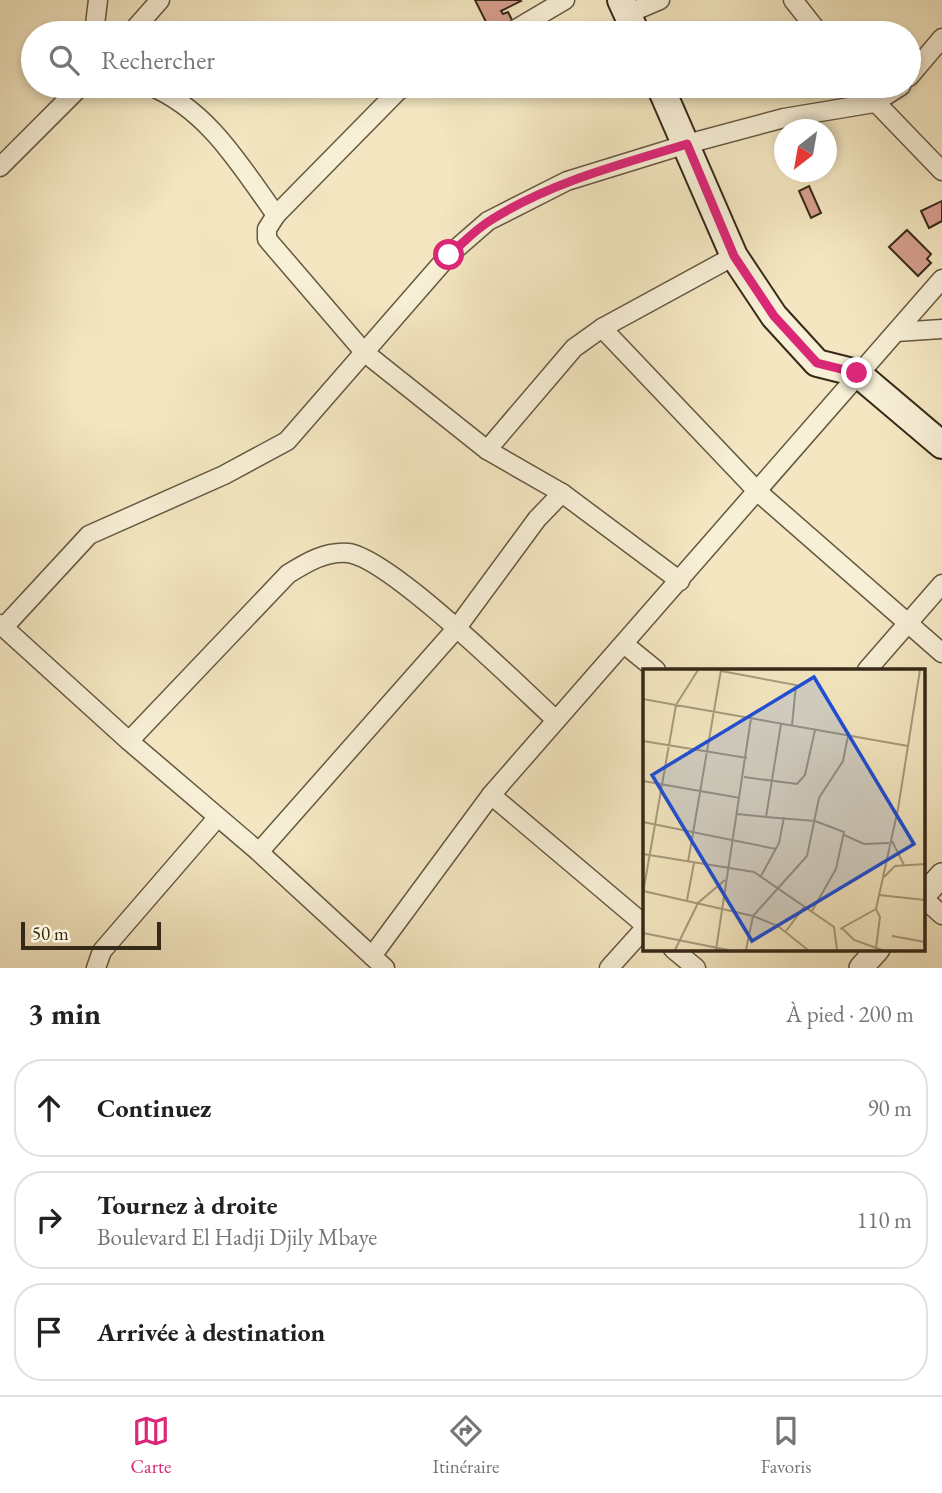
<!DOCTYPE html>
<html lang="fr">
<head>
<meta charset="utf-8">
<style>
  body { margin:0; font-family:"EB Garamond",serif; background:#f2f2f2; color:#222 }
  .compass { position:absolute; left:774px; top:119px; width:63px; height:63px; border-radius:50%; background:#fff; box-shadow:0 4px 10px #0003; rotate:211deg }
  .scale { position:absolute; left:21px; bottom:18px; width:140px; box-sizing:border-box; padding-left:7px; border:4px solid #362918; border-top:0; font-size:19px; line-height:24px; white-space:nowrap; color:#362918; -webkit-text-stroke:5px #f7efd6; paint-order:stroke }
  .stop { position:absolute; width:21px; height:21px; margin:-16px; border:5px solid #db2777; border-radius:50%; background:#fff }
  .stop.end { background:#db2777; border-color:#fff; box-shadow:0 2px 7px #0008 }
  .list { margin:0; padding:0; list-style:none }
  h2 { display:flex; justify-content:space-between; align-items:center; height:91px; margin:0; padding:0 28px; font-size:30px }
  h2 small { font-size:23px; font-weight:400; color:#767676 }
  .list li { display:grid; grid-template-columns:46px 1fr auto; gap:21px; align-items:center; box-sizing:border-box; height:98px; margin:0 14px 14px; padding:0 14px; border:2px solid #e0e0e0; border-radius:28px }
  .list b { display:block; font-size:26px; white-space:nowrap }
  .list p { margin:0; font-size:23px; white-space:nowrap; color:#767676 }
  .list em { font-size:23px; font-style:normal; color:#767676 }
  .icon { flex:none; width:38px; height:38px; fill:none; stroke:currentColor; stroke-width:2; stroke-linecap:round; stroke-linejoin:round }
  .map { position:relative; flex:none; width:942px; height:968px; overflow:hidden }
  .search { position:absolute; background:#fff; box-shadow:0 4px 10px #0003; left:21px; right:21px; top:21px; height:77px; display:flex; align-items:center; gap:18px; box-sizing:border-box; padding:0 24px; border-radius:38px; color:#767676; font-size:26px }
  .sheet { height:427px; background:#fff }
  nav { display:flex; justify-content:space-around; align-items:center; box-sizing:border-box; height:98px; border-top:2px solid #e0e0e0; background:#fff; font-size:19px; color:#767676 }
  nav a { display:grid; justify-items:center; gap:4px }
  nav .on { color:#db2777 }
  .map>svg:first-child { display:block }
</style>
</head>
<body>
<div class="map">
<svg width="942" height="968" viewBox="0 0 942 968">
  <rect width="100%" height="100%" fill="#f3e6c0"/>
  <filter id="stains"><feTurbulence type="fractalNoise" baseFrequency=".00286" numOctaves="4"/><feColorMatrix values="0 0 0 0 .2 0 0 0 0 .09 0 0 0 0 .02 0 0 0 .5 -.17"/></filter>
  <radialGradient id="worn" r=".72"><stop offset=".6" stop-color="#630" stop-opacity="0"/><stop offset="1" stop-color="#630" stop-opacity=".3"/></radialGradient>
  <!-- building -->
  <g fill="#d79f8e" stroke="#362918" stroke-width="2">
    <path d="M 475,0 L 520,0 L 521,1 L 501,11 L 503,14 L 508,12 L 513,22 L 491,32 Z"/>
    <path d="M 809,186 L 821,213 L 811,218 L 799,191 Z"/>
    <path d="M 942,201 L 942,221 L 929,228 L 921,211 Z"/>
    <path d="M 907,230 L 931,254 L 927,259 L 931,263 L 918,276 L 889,247 Z"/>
  </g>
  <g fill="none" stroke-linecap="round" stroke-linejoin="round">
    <!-- minor casing -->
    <g stroke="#655842" stroke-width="21">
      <g id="minor">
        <path d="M 793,0 L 819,33"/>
        <path d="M 627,14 L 660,0"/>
        <path d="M 94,33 L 98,0"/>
        <path d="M 131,33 L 160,0"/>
        <path d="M 509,33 L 565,0"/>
        <path d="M 909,77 L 942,38"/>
        <path d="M 150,86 C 208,110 240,165 276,215"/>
        <path d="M 860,86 L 942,171"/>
        <path d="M 0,167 L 81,86"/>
        <path d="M 602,328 L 758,492 L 942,653"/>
        <path d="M 896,332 L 942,329"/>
        <path d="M 487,450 L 574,348 L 602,328 L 734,256"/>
        <path d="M 562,493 L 680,581"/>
        <path d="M 0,624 L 129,741 L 259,852 L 385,968"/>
        <path d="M 4,627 L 89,535 L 224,475 L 287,441 L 449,255 L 488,221 L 567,181 L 687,144 L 784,118 L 874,103 L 901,86"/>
        <path d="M 624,644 L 656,670"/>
        <path d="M 867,670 L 942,584"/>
        <path d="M 129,741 L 288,574 C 306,563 325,551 348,553 C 390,558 519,686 556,720"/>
        <path d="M 491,795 L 645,925"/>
        <path d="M 259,852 L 456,629 L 537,519 L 562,493 L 487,450 L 364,352 L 267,239 L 267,229 L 276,215 L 399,90 L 407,86"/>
        <path d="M 923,898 L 942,915"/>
        <path d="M 673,949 L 696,968"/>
        <path d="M 372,956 L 491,795 L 942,279"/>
        <path d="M 96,968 L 102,951 L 217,818"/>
        <path d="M 609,968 L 645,928"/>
      </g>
    </g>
    <!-- tertiary casing -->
    <g stroke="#655842" stroke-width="26">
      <g id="tertiary">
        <path d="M 923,896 L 942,875"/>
        <path d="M 861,968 L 878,949"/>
      </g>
    </g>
    <!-- secondary casing -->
    <g stroke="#362918" stroke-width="30">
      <g id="secondary">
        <path d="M 621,0 L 636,33"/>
        <path d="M 660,86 L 734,256 L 774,316 L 817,363 L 857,373 L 942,445"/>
      </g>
    </g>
    <!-- minor -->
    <use href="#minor" stroke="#f7efd6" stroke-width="18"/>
    <!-- tertiary -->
    <use href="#tertiary" stroke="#f7efd6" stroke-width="23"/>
    <!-- secondary -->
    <use href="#secondary" stroke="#f7efd6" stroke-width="26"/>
  </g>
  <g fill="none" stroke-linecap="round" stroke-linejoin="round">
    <!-- route -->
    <path stroke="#db2777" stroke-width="9" d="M 449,255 C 463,243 476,229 491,220 C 551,182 619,165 687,144 L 734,256 L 774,316 L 817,363 L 857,373"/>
  </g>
  <!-- overview -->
  <g transform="translate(643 669)">
    <rect width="282" height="282" fill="#f3e6c0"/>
    <path fill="none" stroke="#a79a7d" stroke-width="2" d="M 55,1 L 33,36 L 265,77M 78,2 L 153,16 L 149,56M 0,30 L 33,36 L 0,224M 138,55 L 123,148 L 172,152 L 201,163 L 193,200 L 169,242M 0,72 L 104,89M 101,108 L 154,115 L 162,106 L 172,61M 0,112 L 97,129M 94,145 L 123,148M 0,153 L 133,180M 201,166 L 221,175 L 246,174M 249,172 L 261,196M 0,185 L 111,203 L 191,258 L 194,281M 45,193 L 78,1M 118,207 L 136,174 L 141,148M 241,208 L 252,197 L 282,195M 0,222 L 110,247 L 135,257 L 165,281M 236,226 L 282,231M 44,231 L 51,194M 199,259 L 211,271 L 239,281M 197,260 L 233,240M 143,262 L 161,238M 0,264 L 85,281M 249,267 L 282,273M 233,279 L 237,248 L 233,240 L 255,140 L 277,1M 32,281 L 55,234 L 82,211M 73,281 L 108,49M 103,281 L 110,247 L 164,187 L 176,129 L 200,92 L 205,67"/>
    <path fill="#1d4ed8" fill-opacity="0.15" stroke="#1d4ed8" stroke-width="3.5" d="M 171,8 L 271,175 L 109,272 L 9,106 Z"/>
    <rect width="282" height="282" fill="none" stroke="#362918" stroke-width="3.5"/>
  </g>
  <rect width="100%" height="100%" filter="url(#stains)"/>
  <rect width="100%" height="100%" fill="url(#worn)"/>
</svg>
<svg class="compass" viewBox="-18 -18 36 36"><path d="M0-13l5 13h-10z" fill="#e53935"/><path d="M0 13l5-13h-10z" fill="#767676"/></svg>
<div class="scale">50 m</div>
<div class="stop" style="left:449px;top:255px"></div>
<div class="stop end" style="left:857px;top:373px"></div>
<div class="search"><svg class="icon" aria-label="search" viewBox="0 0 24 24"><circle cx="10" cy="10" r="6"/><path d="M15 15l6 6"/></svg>Rechercher</div>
</div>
<section class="sheet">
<h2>3 min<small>À pied · 200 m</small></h2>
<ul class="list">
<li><svg class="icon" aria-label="ahead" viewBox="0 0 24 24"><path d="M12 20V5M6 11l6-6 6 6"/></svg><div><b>Continuez</b></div><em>90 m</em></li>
<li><svg class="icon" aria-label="right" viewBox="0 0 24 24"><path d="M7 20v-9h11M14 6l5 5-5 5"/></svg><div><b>Tournez à droite</b><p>Boulevard El Hadji Djily Mbaye</p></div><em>110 m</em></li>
<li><svg class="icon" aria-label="arrive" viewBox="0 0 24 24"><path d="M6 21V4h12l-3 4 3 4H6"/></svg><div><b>Arrivée à destination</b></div></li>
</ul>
</section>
<nav>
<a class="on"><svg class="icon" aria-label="map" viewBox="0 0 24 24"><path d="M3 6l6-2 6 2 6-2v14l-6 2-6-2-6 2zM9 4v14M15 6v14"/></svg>Carte</a>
<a><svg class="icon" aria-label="directions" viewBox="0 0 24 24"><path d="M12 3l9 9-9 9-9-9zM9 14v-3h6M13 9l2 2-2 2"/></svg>Itinéraire</a>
<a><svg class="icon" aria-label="saved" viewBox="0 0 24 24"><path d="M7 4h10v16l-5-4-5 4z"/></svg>Favoris</a>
</nav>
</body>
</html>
